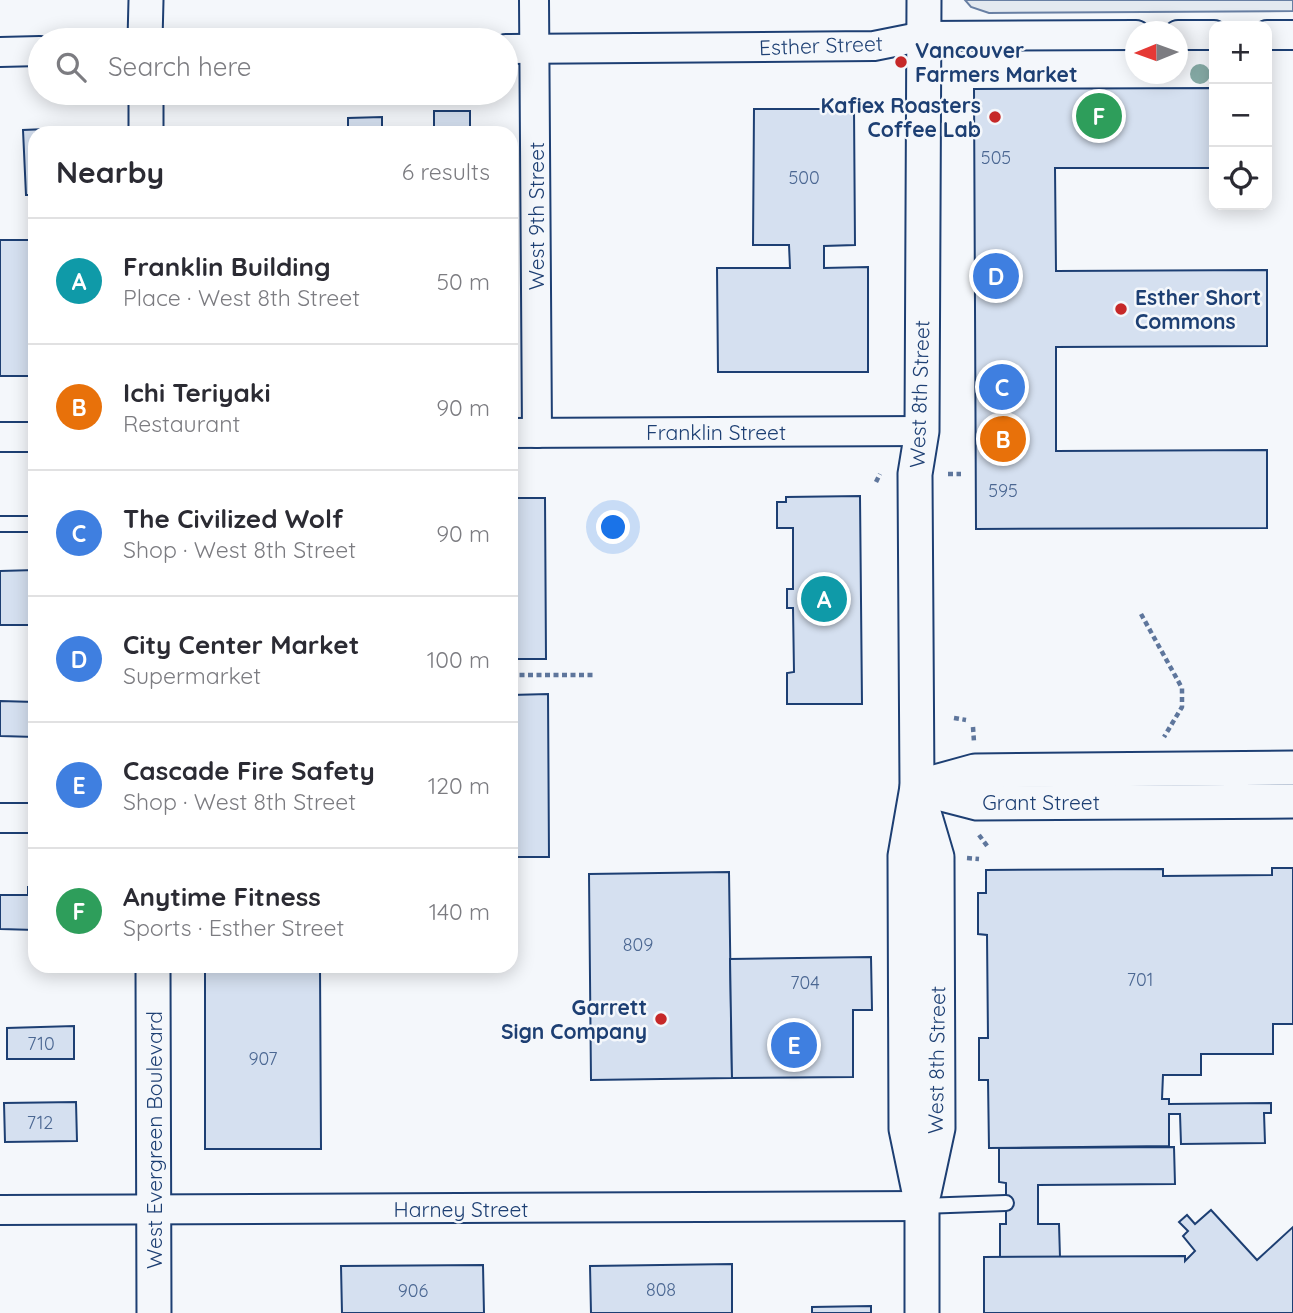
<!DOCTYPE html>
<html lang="en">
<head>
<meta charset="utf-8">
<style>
  body { margin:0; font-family:Quicksand,sans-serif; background:#f2f2f3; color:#2b2b33 }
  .controls { position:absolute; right:21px; top:21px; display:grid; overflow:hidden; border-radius:14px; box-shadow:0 4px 18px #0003 }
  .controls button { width:63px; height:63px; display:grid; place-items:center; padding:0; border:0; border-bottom:2px solid #e1e1e2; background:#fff; color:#2b2b33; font:35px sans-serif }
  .compass { position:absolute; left:1125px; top:21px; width:63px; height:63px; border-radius:50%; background:#fff; box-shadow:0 4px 18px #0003; rotate:269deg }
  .you { position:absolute; left:614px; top:528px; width:24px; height:24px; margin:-18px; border:5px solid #fff; border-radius:50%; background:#1a73e8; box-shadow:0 0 0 10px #1a73e833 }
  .badge { display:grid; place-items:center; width:46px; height:46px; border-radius:50%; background:#2563eb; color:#fff; font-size:23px; font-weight:700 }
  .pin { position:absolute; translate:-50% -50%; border:4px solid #fff; box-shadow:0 2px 7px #0006 }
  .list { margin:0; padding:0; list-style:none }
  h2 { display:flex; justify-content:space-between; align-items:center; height:91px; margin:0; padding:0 28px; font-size:30px }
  h2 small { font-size:23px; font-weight:400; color:#7c7c81 }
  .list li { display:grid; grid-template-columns:46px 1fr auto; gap:21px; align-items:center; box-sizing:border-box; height:126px; padding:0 28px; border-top:2px solid #e1e1e2 }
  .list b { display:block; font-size:26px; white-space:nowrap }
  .list p { margin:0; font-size:23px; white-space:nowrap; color:#7c7c81 }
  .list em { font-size:23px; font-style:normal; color:#7c7c81 }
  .icon { flex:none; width:38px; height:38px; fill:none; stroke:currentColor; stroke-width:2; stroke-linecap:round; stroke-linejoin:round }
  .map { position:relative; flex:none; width:1293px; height:1313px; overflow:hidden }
  .search { position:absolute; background:#fff; box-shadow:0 4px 18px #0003; left:28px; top:28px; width:490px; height:77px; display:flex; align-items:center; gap:18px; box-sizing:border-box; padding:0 24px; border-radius:38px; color:#7c7c81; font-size:26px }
  .panel { position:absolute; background:#fff; box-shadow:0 4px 18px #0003; left:28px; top:126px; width:490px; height:847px; border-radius:21px }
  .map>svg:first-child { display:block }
</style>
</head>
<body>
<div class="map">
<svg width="1293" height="1313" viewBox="0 0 1293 1313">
  <rect width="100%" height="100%" fill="#f4f7fb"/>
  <!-- green -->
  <path fill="#e3e9f0" stroke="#687fa3" stroke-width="2" d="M 965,0 L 1293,0 L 1293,11 L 989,13 L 971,7 Z"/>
  <!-- building -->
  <g fill="#d5e0f0" stroke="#1d3f73" stroke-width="2">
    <path d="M 1214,88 L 1214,168 L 1055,168 L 1056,271 L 1267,270 L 1267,346 L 1056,347 L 1056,451 L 1267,450 L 1267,528 L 976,529 L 974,89 Z"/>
    <path d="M 754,109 L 854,109 L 855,245 L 824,246 L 824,268 L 868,267 L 868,372 L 718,372 L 717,268 L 790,268 L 789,245 L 753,245 Z"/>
    <path d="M 434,111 L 470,111 L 470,133 L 431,133 L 431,128 L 434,128 Z"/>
    <path d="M 382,117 L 382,133 L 348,133 L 348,118 Z"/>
    <path d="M 71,128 L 71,133 L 35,133 L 35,195 L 26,195 L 23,130 Z"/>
    <rect x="0" y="240" width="35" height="136"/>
    <path d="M 860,496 L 862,704 L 787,704 L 787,673 L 794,672 L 793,608 L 787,608 L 787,589 L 793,589 L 793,528 L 777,528 L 777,502 L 786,502 L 786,497 Z"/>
    <path d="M 511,498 L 545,498 L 546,659 L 511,659 Z"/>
    <path d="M 35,570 L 35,625 L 0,625 L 0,571 Z"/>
    <path d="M 548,694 L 549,857 L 511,857 L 511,695 Z"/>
    <path d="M 0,701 L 35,702 L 35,737 L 0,736 Z"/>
    <path d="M 1272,868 L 1293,868 L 1293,1024 L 1273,1024 L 1273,1054 L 1201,1054 L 1201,1075 L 1163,1075 L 1162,1099 L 1169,1099 L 1169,1104 L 1271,1103 L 1271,1113 L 1264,1113 L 1265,1143 L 1181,1144 L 1180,1114 L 1169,1114 L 1169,1146 L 989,1148 L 988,1080 L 979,1080 L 979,1038 L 988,1038 L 987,935 L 978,934 L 978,893 L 986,893 L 986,870 L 1163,869 L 1163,876 L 1272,875 Z"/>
    <path d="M 729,872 L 732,1078 L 591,1080 L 589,874 Z"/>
    <path d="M 28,887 L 35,887 L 35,930 L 0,929 L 0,895 L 28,895 Z"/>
    <path d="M 871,957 L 872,1010 L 853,1010 L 853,1077 L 732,1078 L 730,959 Z"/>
    <path d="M 205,966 L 320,966 L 321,1149 L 205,1149 Z"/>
    <path d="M 74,1026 L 74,1059 L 7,1059 L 7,1028 Z"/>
    <path d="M 76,1102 L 77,1141 L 5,1142 L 4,1103 Z"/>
    <path d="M 1174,1147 L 1175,1184 L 1038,1185 L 1038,1224 L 1059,1224 L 1060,1257 L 1000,1257 L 1000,1224 L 1006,1224 L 1006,1183 L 999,1182 L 999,1148 Z"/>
    <path d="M 1211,1210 L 1257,1260 L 1293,1227 L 1293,1313 L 984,1313 L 984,1257 L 1185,1256 L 1185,1261 L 1195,1251 L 1183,1236 L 1188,1231 L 1179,1222 L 1187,1215 L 1195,1224 Z"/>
    <path d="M 732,1264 L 732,1313 L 591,1313 L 590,1266 Z"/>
    <path d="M 483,1265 L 484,1313 L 342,1313 L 341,1266 Z"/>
    <path d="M 871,1306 L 871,1313 L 812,1313 L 812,1307 Z"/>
  </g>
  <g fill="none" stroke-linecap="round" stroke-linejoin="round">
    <!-- service casing -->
    <g stroke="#1d3f73" stroke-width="18">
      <g id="service">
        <path d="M 0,524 L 35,524"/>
        <path d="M 922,1206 L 1006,1203"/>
      </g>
    </g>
    <!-- minor casing -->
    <g stroke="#1d3f73" stroke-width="32">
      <g id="minor">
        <path d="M 534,0 L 537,433"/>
        <path d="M 1178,35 L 1214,35"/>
        <path d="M 1267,35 L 1293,35"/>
        <path d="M 506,49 L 874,46 L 924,36 L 1136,35"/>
        <path d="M 0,52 L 40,51"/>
        <path d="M 511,433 L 922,431"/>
        <path d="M 0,437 L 35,437"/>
        <path d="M 0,818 L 35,818"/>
        <path d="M 0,1210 L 922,1206"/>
      </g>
    </g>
    <!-- tertiary casing -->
    <g stroke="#1d3f73" stroke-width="37">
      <g id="tertiary">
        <path d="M 145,40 L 146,0"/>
        <path d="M 146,93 L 146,133"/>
        <path d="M 917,787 L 975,771 L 1293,768"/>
        <path d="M 919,788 L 977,803 L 1293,801"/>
        <path d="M 919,796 L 937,857 L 938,1128 L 924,1193"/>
        <path d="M 153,966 L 154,1313"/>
        <path d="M 922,1313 L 922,1206 L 906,1129 L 905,856 L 917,787 L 915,474 L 922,431 L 924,0"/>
      </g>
    </g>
    <!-- path -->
    <g stroke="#5e769c" stroke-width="4.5" stroke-dasharray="5 3.5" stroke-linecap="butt">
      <path d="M 948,474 L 961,474"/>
      <path d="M 876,482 L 880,474"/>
      <path d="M 1141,614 L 1182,688 L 1182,707 L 1164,737"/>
      <path d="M 511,675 L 594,675"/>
      <path d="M 954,718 L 966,720"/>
      <path d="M 973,727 L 974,742"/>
      <path d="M 979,835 L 988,847"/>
      <path d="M 967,858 L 979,859"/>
    </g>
    <!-- service -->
    <use href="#service" stroke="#f4f7fb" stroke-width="14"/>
    <!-- minor -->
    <use href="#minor" stroke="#f4f7fb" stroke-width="28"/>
    <!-- tertiary -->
    <use href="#tertiary" stroke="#f4f7fb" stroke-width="33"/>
  </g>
  <!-- trees -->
  <circle fill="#86aba6" cx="1200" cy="74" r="10"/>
  <!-- markers -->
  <g fill="#c62828" stroke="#f4f7fb" stroke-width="2.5">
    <circle cx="901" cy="62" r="7"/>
    <circle cx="995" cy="117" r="7"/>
    <circle cx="1121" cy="309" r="7"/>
    <circle cx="661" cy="1019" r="7"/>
  </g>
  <g text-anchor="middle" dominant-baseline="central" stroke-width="5" stroke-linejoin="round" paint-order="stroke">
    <!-- number labels -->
    <g font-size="18" fill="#4b6792">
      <text x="996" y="157">505</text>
      <text x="804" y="177">500</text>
      <text x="1003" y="490">595</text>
      <text x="638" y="944">809</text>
      <text x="1140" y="979">701</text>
      <text x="805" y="982">704</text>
      <text x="41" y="1043">710</text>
      <text x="263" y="1058">907</text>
      <text x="40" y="1122">712</text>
      <text x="661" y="1289">808</text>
      <text x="413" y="1290">906</text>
    </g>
    <!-- street labels -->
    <g font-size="21" fill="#1d3f73" stroke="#f4f7fb">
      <text transform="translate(821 45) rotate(-2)">Esther Street</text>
      <text transform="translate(536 216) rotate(-90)">West 9th Street</text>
      <text transform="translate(919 394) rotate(-88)">West 8th Street</text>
      <text x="716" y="432">Franklin Street</text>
      <text x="1041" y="802">Grant Street</text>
      <text transform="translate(936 1060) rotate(-89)">West 8th Street</text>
      <text transform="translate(154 1140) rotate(-90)">West Evergreen Boulevard</text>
      <text x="461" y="1209">Harney Street</text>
    </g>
    <!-- poi labels -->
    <g font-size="21" font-weight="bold" fill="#1d3f73" stroke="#f4f7fb" text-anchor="start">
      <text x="915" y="50">Vancouver<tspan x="915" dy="24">Farmers Market</tspan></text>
      <text x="981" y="105" text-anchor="end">Kafiex Roasters<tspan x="981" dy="24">Coffee Lab</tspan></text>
      <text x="1135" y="297">Esther Short<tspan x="1135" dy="24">Commons</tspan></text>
      <text x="647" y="1007" text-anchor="end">Garrett<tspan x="647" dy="24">Sign Company</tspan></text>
    </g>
  </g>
</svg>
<div class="controls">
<button>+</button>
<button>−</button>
<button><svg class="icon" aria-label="locate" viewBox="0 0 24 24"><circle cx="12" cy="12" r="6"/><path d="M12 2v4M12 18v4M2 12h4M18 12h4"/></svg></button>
</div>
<svg class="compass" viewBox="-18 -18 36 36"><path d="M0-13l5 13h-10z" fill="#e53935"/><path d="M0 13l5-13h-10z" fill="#7c7c81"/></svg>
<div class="you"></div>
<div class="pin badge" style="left:824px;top:599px;background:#0f9aa8">A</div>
<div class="pin badge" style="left:1003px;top:439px;background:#e8710a">B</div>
<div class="pin badge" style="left:1002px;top:387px;background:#3f7fe0">C</div>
<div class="pin badge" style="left:996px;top:276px;background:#3f7fe0">D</div>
<div class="pin badge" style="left:794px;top:1045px;background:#3f7fe0">E</div>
<div class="pin badge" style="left:1099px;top:116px;background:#2e9e5b">F</div>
<div class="search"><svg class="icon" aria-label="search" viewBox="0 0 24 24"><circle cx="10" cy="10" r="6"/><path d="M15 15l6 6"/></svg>Search here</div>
<section class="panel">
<h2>Nearby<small>6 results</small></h2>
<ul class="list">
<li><span class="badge" style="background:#0f9aa8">A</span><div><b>Franklin Building</b><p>Place · West 8th Street</p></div><em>50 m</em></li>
<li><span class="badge" style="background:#e8710a">B</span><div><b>Ichi Teriyaki</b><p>Restaurant</p></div><em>90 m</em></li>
<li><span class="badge" style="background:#3f7fe0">C</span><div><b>The Civilized Wolf</b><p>Shop · West 8th Street</p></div><em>90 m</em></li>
<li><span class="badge" style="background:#3f7fe0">D</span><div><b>City Center Market</b><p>Supermarket</p></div><em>100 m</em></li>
<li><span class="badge" style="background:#3f7fe0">E</span><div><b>Cascade Fire Safety</b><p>Shop · West 8th Street</p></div><em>120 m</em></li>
<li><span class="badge" style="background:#2e9e5b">F</span><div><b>Anytime Fitness</b><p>Sports · Esther Street</p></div><em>140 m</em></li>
</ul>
</section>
</div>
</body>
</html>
